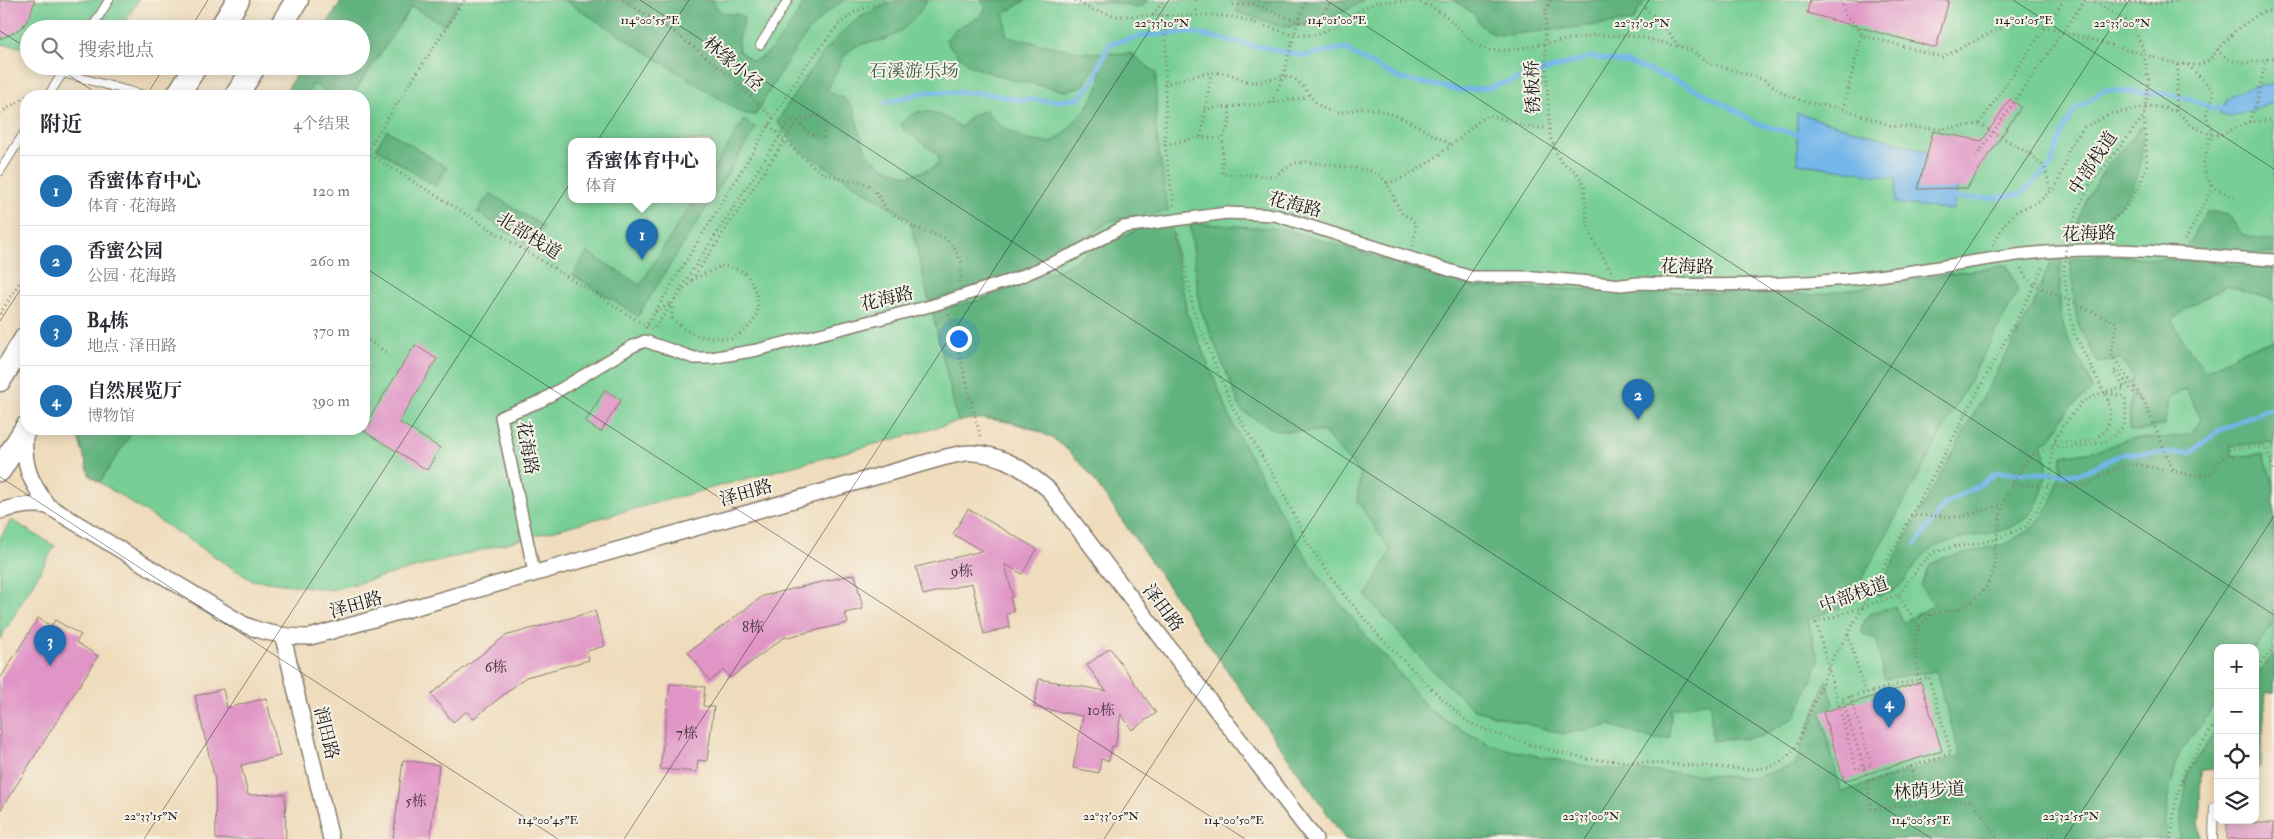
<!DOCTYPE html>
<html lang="zh">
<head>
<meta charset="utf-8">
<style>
  body { margin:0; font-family:"IM FELL Double Pica","Noto Serif SC",serif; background:#f2f2f3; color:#2b2b33 }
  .controls { position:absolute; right:15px; bottom:15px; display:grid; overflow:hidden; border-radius:10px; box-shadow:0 2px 12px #0003 }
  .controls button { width:45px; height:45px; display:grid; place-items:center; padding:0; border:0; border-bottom:1px solid #e1e1e2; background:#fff; color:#2b2b33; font:25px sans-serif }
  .you { position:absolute; left:958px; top:338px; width:18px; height:18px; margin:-12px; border:4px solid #fff; border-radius:50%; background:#1a73e8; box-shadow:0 0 0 8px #1a73e833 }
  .badge { display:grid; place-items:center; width:32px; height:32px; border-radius:50%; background:#1f6fb2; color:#fff; font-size:16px; font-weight:700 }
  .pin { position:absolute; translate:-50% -41px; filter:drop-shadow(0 1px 2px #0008) }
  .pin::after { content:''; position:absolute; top:26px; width:18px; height:15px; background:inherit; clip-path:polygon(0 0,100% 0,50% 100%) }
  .popup { position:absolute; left:568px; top:138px; width:148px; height:65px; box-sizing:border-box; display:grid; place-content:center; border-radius:10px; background:#fff; filter:drop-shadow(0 1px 4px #0005); font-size:16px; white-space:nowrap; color:#7c7c81 }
  .popup b { font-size:19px; color:#2b2b33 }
  .popup::after { content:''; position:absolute; left:50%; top:100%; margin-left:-10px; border:10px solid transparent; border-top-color:#fff }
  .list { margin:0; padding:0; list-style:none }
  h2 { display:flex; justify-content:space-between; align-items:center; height:65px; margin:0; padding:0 20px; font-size:21px }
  h2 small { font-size:16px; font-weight:400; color:#7c7c81 }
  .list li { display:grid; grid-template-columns:32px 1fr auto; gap:15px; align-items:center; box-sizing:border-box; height:70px; padding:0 20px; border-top:1px solid #e1e1e2 }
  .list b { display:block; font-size:19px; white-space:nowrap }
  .list p { margin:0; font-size:16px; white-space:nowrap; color:#7c7c81 }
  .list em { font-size:16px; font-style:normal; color:#7c7c81 }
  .icon { flex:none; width:28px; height:28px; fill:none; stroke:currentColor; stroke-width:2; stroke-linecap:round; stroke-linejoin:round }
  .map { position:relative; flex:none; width:2274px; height:839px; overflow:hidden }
  .search { position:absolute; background:#fff; box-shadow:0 2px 12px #0003; left:20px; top:20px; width:350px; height:55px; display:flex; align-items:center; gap:12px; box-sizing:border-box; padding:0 18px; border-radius:28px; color:#7c7c81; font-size:19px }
  .panel { position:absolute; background:#fff; box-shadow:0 2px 12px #0003; left:20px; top:90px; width:350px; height:345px; border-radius:20px }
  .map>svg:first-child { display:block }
</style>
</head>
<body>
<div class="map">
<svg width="2274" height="839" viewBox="0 0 2274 839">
  <rect width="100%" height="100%" fill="#f7f3e8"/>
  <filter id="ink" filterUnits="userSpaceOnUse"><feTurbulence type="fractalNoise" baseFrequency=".02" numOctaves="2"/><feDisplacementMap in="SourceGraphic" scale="10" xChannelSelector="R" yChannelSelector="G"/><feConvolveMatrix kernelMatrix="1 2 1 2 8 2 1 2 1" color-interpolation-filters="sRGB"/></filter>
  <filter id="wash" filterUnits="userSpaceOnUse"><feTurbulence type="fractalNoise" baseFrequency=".0096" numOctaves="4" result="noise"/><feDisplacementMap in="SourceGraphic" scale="20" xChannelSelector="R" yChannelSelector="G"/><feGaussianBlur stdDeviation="1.12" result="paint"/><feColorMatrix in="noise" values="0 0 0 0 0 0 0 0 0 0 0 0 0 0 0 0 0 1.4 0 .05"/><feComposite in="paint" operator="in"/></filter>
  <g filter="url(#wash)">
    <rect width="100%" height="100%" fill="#efdcbc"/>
    <!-- green -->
    <g fill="#77cf95" stroke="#4a7658" fill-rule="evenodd">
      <path d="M 0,0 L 138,0 L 121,29 L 29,29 L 29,48 L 0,44 Z"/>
      <path d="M 342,0 L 2274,0 L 2274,692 L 2266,692 L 2260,767 L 2255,767 L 2255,648 L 2218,648 L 2218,769 L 2201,770 L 2199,839 L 1345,839 L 1087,470 C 1079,462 1071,452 1062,445 C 1037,426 1002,419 972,418 L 332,590 L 251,580 L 90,476 L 77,433 L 80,429 L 364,429 L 364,96 L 283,96 L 301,66 L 361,66 L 361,29 L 324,29 ZM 572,141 L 712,141 L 712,199 L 572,199 Z"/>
      <path d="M 11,520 L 55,546 L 0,639 L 0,538 Z"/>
    </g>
    <!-- forest -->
    <g fill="#61b27e" stroke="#3e674d">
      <path d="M 342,0 L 461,0 L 444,25 L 412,6 L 352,96 L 334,96 L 314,84 L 306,96 L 283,96 L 301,66 L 361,66 L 361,29 L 324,29 Z"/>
      <path d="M 564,0 L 712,0 C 726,23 729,8 743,17 L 744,22 L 738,38 L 739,51 L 752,61 C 775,56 793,19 806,0 L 845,0 C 803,24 780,75 755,115 L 742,113 Z"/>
      <path d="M 900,0 L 928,0 C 916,16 903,35 882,40 C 872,43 861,42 852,49 C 841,56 832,80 827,92 L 842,97 L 852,106 L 864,147 L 871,158 L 885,168 L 908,176 L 931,169 L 937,164 L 939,158 L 936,153 L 904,130 L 901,123 C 925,101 938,115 961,127 L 971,116 L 985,110 L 998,124 L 1025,140 L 1051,143 L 1064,134 L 1086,109 L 1098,90 L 1101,71 L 1095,67 L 1083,86 L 1065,91 L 1005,78 L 970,66 L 950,47 L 946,40 L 957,28 L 980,17 L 986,8 L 981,0 L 1026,0 L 1004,14 L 1007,37 L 1080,52 L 1132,54 L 1156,73 L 1156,129 L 1168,211 L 1110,221 L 1075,247 L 994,282 L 929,301 L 910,220 L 800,150 L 777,122 C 796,90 830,37 861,17 C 872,9 887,5 900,0 Z"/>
      <path d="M 1090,0 L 1147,0 L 1145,4 L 1137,8 L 1116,3 L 1095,3 Z"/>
      <path d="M 1238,0 L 1364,0 L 1325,23 L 1283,27 L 1237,12 Z"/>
      <path d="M 1454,0 L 1644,0 L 1633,21 L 1505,35 L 1494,34 L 1481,26 L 1474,14 Z"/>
      <path d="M 744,120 L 756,128 L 638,316 L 573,275 L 587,252 L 640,285 L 694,199 L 712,199 L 712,171 Z"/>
      <path d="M 2141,127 C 2149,182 2122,216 2073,236 C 2080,213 2089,192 2103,172 C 2114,156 2129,143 2141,127 Z"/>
      <path d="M 387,130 L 447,168 L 435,186 L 376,148 Z"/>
      <path d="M 490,193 L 544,227 L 531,247 L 477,212 Z"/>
      <path d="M 2207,211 L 2229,215 L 2242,234 L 2274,242 L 2274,254 L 2185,250 Z"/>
      <path d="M 1170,219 L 1187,313 L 1234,427 L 1298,544 L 1319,576 L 1366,636 L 1392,664 L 1418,697 L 1433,712 L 1451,724 L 1489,744 L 1510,750 L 1596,768 L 1754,778 L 1795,765 L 1826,680 L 1834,704 L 1821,712 L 1841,792 L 1960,756 L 1936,671 L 1884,679 L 1877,639 L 1863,634 L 1861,628 L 1869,614 L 1895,606 L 1903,623 L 1934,605 L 1920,586 L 1930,565 L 1942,558 L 2006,544 L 2035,526 L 2051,504 L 2060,474 L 2062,456 L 2099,450 L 2128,439 L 2176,437 L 2192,434 L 2201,419 L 2186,389 L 2168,399 L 2165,425 L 2137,431 L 2129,429 L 2132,375 L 2120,359 L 2098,363 L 2080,328 L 2075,309 L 2070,259 L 2108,255 L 2274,268 L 2274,300 L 2226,286 L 2188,307 L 2172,321 L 2186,345 L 2206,372 L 2246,349 L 2274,341 L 2274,448 L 2272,442 L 2230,446 L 2233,457 L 2263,454 L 2274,484 L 2274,622 L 2255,649 L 2218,648 L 2218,701 L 2179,754 L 2167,802 L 2165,839 L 1345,839 L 1087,470 C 1079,462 1071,452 1062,445 C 1036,424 990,413 958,422 L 932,311 L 984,299 L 1069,265 L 1095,248 L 1134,231 Z"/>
      <path d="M 1190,223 L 1285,229 L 1475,287 L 1814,295 L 2007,265 L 2018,291 L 1857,589 L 1855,601 L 1808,620 L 1819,662 L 1795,717 L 1760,737 L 1712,741 L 1710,702 L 1671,709 L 1670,738 L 1653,739 L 1610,725 L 1564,734 L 1474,710 L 1426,664 L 1366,596 L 1391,551 L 1357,501 L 1360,474 L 1324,432 L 1277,431 L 1242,411 L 1200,308 Z"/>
      <path d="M 2052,257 L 2062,257 C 2059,284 2057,316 2069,341 C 2077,358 2089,371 2092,390 L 2068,410 L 2051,439 L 2041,444 C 2049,459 2048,471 2043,488 C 2026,548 1970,525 1930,550 C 1916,559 1909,579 1895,590 C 1891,593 1883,595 1878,597 L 1876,593 L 2033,306 Z"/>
      <path d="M 80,429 L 134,429 L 100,482 L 90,476 L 77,433 Z"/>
      <path d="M 2274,653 L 2274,692 L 2266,692 L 2260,767 L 2255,767 L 2255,678 Z"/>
      <path d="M 2218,729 L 2218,769 L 2201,770 L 2199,839 L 2178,839 L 2188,772 Z"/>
    </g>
    <!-- water -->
    <g fill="#73b6e9" stroke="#486982">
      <path d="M 2274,83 L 2274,103 L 2230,117 L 2219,114 C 2229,88 2250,89 2274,83 Z"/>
      <path d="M 1797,113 L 1928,152 L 1958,188 L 1953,210 L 1895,203 L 1896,178 L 1797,163 Z"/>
    </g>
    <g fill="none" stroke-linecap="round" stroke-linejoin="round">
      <!-- stream -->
      <g stroke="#73b6e9" stroke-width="5">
        <path d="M 885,103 L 926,92 L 983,93 L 1015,99 L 1055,101 L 1078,99 L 1092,83 L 1109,44 L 1141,36 L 1188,32 L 1304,56 L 1346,48 L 1354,55 L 1401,79 L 1460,90 L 1488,88 L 1590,57 L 1629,63 L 1685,84 L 1732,108 L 1755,123 L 1802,136"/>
        <path d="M 1950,199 L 1994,198 L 2021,194 L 2051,166 L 2062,132 L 2076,109 L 2105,90 L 2167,94 L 2193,100 L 2212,108 L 2226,108"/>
        <path d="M 1916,544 L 1946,503 L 1976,487 L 1998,472 L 2079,474 L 2122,454 L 2190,453 L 2218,431 L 2265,410 L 2274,410"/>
      </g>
    </g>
    <g id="blocks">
      <!-- building -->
      <g fill="#e095c6">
        <path d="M 0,0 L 35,0 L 30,16 L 24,25 L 15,32 L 0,39 Z"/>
        <path d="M 1810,0 L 1949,0 L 1936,48 L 1807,13 Z"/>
        <path d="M 2010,99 L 2021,107 L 1967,188 L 1918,189 L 1933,131 L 1982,141 Z"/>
        <path d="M 415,345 L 437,359 L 399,422 L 440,448 L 427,470 L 362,430 Z"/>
        <path d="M 605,390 L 621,400 L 601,432 L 585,422 Z"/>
        <path d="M 968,509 L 1037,549 L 1022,574 L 1005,564 L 1013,597 L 1010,597 L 1014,612 L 1006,614 L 1010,627 L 984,634 L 972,583 L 923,595 L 916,567 L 982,551 L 953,534 Z"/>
        <path d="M 855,574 L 863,609 L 845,613 L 848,623 L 783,638 L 730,678 L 724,670 L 710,681 L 688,652 L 763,596 Z"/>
        <path d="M 595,611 L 605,646 L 587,651 L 589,660 L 526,677 L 473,719 L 467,711 L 453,722 L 431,694 L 505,636 Z"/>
        <path d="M 38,618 L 51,626 L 55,620 L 81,635 L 76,642 L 98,656 L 0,811 L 0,679 Z"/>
        <path d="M 1110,648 L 1156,713 L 1132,730 L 1121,714 L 1115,747 L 1112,746 L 1109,761 L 1101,759 L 1099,773 L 1073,768 L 1083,716 L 1034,707 L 1039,679 L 1106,691 L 1087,665 Z"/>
        <path d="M 1921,682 L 1942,751 L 1844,781 L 1823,712 Z"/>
        <path d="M 670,684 L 705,687 L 703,706 L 714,707 L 707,761 L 698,760 L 697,772 L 660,769 Z"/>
        <path d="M 223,689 L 227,708 L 266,698 L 280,756 L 241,765 L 248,795 L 285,794 L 286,839 L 216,839 L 215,780 L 195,696 Z"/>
        <path d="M 403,760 L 439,765 L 430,839 L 393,839 Z"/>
        <rect x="2227" y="823" width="47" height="16"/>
      </g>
    </g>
  </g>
  <g filter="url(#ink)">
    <use href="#blocks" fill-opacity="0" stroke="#867c6c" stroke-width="1"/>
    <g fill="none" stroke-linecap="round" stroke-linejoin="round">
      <!-- service casing -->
      <g stroke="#867c6c" stroke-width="10">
        <g id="service">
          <path d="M 91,29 L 109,0"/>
          <path d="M 760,45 L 788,0"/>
          <path d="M 63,73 L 147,96"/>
          <path d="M 48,96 L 67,66"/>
          <path d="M 0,171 L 26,130"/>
          <path d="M 2213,839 L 2214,807"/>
        </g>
      </g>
      <!-- pedestrian casing -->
      <g stroke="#867c6c" stroke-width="14">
        <path id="pedestrian" d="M 534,572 L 501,417 L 541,401 L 633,346 L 645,341 L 694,358 L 711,358 L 757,350 L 934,305 L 1017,278 L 1073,254 L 1123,227 L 1227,213 L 1275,215 L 1471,277 L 1534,277 L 1622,285 L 1638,283 C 1709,286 1779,285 1849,279 C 1908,274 1967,261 2025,254 C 2107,244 2192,255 2274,260"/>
      </g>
      <!-- minor casing -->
      <g stroke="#867c6c" stroke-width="18">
        <g id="minor">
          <path d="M 25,433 C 23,465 29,480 48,506"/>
          <path d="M 0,511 C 16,506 31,503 48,506 L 243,624 C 265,634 286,637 310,637 L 942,458 C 952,456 963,452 973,453 C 1003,454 1025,470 1048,489 L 1315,839"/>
          <path d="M 283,637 L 331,839"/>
        </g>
      </g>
      <!-- primary casing -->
      <g stroke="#867c6c" stroke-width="25">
        <g id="primary">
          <path d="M 220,29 L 238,0"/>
          <path d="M 279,29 L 297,0"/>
          <path d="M 177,96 L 196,66"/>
          <path d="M 236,96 L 255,66"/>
          <path d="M 0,380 L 26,338"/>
          <path d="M 0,470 L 26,428"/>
        </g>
      </g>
      <!-- path -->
      <g stroke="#867c6c" stroke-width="3" stroke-dasharray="1 4" stroke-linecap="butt">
        <path d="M 623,0 L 674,32 L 728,74 L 773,118"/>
        <path d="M 1075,0 L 1090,9 L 1117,16 L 1212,15 L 1239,18 L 1294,35 L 1315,35 L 1332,28 L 1360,10 L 1377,2 L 1415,1 L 1430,6 L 1446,16 L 1476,45 L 1491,51 L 1510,50 L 1595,35 L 1636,36 L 1689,49 L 1712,64 L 1763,79 L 1785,94 L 1805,102 L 1843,109 L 1892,126 L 1940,129 L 1979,124 L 2064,0"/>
        <path d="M 1196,0 L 1196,15"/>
        <path d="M 1233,0 L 1233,5 L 1253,4 L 1299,22 L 1319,23 L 1325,10 L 1334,0"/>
        <path d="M 1550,0 L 1546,10 L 1545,44 L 1550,137 L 1560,161 L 1577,173 L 1584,184 L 1587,223 L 1593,240 L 1611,271"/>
        <path d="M 1632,0 C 1652,9 1666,30 1679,46"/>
        <path d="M 1842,0 L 1845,16 L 1855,23 L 1862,35 L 1942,57 L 2005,26 L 2020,22 L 2032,23 L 2178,64 L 2199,65 L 2209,60 L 2236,30 L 2260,13 L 2274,10"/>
        <path d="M 2115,0 C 2136,2 2159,7 2178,0"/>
        <path d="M 1153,15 L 1164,0"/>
        <path d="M 1166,15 L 1165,145 L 1174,207"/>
        <path d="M 2217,49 C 2235,69 2250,62 2274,58"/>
        <path d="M 2188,65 L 2212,89 L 2213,95 L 2206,115 L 2211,128 L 2211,135 L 2203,164 L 2206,176 L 2213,187 L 2234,197"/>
        <path d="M 1164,84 C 1184,79 1204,71 1224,73 C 1236,74 1244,83 1257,82 C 1269,81 1282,73 1294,79 C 1310,88 1309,106 1334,112 C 1346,115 1355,107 1367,108 C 1398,112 1424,130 1451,145"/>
        <path d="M 1271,103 L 1283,77 L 1294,35 L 1306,0"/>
        <path d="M 1229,108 L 1230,121 L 1223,139 L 1222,174 L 1275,176 L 1294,163 L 1306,162 L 1368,170 L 1377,173 L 1387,183 L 1401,213 L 1412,219 L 1416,225 L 1413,246"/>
        <path d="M 1204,109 L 1271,103 L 1308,97"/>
        <path d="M 1843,109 L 1862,35"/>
        <path d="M 2176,111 L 2178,64"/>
        <path d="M 0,113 L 37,90"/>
        <path d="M 814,116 L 822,116 L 826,124 L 823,137 C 812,136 804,130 798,121 Z"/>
        <path d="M 2249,122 L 2257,101 L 2266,59"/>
        <path d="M 1979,124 L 2033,156 L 2045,168 L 2051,191"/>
        <path d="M 769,125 L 797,153 L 822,173 L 847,180 L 863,182 L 874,189 L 887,210 L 915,228 L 945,238 L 955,249 L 962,263 L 960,283"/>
        <path d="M 1201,137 L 1211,73"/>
        <path d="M 1165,145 L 1201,137 L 1223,139"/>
        <path d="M 366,152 L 464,0"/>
        <path d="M 1387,183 C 1413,177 1437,156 1458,140 C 1468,131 1477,121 1489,115 L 1533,128 L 1548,128"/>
        <path d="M 1178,233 L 1194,312 L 1232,406 L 1279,485 L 1310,547 L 1345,596 L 1380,637 L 1441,698 L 1469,723 L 1496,734 L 1553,751 L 1588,759 L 1746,769 C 1770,768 1778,767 1795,749 L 1833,657 L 1848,634 L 2035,285 L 2043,265"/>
        <path d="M 2087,235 L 2109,224 L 2126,208 L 2139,187 L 2147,165 L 2144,116"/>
        <path d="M 2185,240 L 2213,187"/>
        <path d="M 1993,245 L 2003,226 L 2016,212 L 2039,201 L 2055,188 L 2064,168 L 2070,146 L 2084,127 L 2110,114 L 2153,106 L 2176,111 L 2194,127 L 2211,135 L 2220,135 L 2249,122 L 2274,120"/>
        <path d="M 721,266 C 729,267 738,268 744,273 C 754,281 760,300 757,313 C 754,325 742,332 733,339 C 707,336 692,340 672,318 L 672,303 L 692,280 Z"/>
        <path d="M 2021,268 L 2025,276 L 2035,285 L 2117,323 L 2111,354 L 2143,399 L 2174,472"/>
        <path d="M 679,291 L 763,162"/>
        <path d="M 655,312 L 671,303"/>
        <path d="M 0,314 L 26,272"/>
        <path d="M 949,314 L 981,439"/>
        <path d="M 645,328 L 804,68 L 839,24 L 855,12 L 884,0"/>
        <path d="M 364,338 L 388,353"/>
        <path d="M 2107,391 L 2125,388 L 2113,372 L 2117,370 L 2132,391 L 2142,399"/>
        <path d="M 2055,441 C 2068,443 2085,444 2097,437 C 2114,428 2113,406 2104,392"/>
        <path d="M 2012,484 L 2074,488 L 2089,483 L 2121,466 L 2135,464 L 2193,475 L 2210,474 L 2232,448 L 2266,447 L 2274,471"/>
        <path d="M 1910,515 L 1961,517 L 2002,505"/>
        <path d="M 1919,627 L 1898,595 L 1923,562 L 1935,552 L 1958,546"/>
        <path d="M 1848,634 L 1865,692"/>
        <path d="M 2255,671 L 2274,647"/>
        <path d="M 1919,680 L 1914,651 L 1919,627 L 1931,614 L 1955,610 L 1970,603 L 1986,588 L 1995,567 L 1995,549 L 2002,505 L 2022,467 L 2032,455 L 2052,446 L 2065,448 L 2090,445 L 2105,442 L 2115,435 L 2123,427 L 2126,411 L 2125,397 L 2104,392"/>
        <path d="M 1850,696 L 1866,748"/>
        <path d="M 1911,766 L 1917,794 L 1934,793 L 1942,801"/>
        <path d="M 1868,780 L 1951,754 L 1929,677 L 1842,699 L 1868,780 L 1871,809 L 1942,801 L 1973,801 L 1997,837 L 1996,839"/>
        <path d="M 2038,839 L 2055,833 L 2050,839"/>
        <path d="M 2171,839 L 2175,805 L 2184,771 L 2218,719"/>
      </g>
      <!-- service -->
      <use href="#service" stroke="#fff" stroke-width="8"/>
      <!-- pedestrian -->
      <use href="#pedestrian" stroke="#fff" stroke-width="11"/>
      <!-- minor -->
      <use href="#minor" stroke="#fff" stroke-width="15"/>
      <!-- primary -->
      <use href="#primary" stroke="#fff" stroke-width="22"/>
      <!-- path-bridge -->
      <g stroke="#867c6c" stroke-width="3" stroke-dasharray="1 4" stroke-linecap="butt">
        <path d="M 364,156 L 366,152 L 653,330 L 672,303"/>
        <path d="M 1976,157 L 2085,0"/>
        <path d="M 692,280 L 798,121 L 792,119 L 788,123 L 763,162"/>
        <path d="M 1958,546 L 1977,544 L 1998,538 L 2027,526 L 2046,493 L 2051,481 L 2052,450 L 2056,438 L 2063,426 L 2083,401 L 2104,392 L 2074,333 L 2064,273 L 2066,246 L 2078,209 L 2090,185 L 2144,116 L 2149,81 L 2143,49 L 2137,35 L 2126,21 L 2092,0"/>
        <path d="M 1866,748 L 1872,765 L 1856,769 L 1816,623 L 1898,595"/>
      </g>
    </g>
  </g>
  <!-- ticks -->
  <path fill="none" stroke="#1c1c1c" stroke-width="1" stroke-opacity="0.45" d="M 640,0 L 1932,839M 1326,0 L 2274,615M 2013,0 L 2274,169M 190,29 L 208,0M 0,31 L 29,49M 55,66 L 101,96M 146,96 L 165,66M 364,267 L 1245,839M 0,321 L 26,281M 0,477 L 558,839M 144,839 L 689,0M 624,839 L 1169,0M 1104,839 L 1649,0M 1584,839 L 2129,0M 2064,839 L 2274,516"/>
  <g text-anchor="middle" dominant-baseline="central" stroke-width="4" stroke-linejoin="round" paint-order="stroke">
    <!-- number labels -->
    <g font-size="15" fill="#4d3a46">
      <text x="962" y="571">9栋</text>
      <text x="753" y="627">8栋</text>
      <text x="496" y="667">6栋</text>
      <text x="1101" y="710">10栋</text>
      <text x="687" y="733">7栋</text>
      <text x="416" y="801">5栋</text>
    </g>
    <!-- street labels -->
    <g font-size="18" fill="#1c1c1c" stroke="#f7f3e8">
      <text transform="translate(733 64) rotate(41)">林缘小径</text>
      <text transform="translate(1533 87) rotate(-92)">锈板桥</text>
      <text transform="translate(2093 163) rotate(-56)">中部栈道</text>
      <text transform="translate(1295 205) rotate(14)">花海路</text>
      <text transform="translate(2089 234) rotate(-2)">花海路</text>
      <text transform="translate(529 236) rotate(32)">北部栈道</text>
      <text transform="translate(1687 267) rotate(1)">花海路</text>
      <text transform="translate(887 299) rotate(-14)">花海路</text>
      <text transform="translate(527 448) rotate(80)">花海路</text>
      <text transform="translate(746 493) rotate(-16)">泽田路</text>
      <text transform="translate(1854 595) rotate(-20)">中部栈道</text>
      <text transform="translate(356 605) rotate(-16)">泽田路</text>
      <text transform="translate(1163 608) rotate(53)">泽田路</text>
      <text transform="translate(326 733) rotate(76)">润田路</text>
      <text transform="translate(1929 791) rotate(-3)">林荫步道</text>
    </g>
    <!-- park labels -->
    <g font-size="18" fill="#3c5b46" stroke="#f7f3e8">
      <text x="914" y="71">石溪游乐场</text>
    </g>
  </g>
  <g font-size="12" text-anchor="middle" fill="#1c1c1c" stroke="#f7f3e8" stroke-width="4" stroke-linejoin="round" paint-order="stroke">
    <text x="2024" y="24">114°01'05"E</text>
    <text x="650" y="24">114°00'55"E</text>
    <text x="1337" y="24">114°01'00"E</text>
    <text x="1162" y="27">22°33'10"N</text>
    <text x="1642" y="27">22°33'05"N</text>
    <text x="2122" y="27">22°33'00"N</text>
    <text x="151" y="820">22°33'15"N</text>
    <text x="1111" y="820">22°33'05"N</text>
    <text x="1591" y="820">22°33'00"N</text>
    <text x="2071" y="820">22°32'55"N</text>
    <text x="548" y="824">114°00'45"E</text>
    <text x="1234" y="824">114°00'50"E</text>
    <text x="1921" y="824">114°00'55"E</text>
  </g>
</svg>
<div class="controls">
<button>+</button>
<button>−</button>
<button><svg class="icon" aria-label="locate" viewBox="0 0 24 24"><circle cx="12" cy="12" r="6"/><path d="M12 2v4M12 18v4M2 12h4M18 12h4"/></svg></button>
<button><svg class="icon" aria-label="layers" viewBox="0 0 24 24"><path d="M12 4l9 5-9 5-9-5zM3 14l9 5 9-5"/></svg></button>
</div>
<div class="you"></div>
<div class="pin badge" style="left:642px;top:260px">1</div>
<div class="popup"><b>香蜜体育中心</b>体育</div>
<div class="pin badge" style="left:1638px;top:420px">2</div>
<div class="pin badge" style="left:50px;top:666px">3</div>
<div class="pin badge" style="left:1889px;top:728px">4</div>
<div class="search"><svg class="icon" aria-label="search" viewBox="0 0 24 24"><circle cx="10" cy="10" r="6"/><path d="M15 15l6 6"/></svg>搜索地点</div>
<section class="panel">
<h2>附近<small>4个结果</small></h2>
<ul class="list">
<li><span class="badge">1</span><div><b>香蜜体育中心</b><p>体育 · 花海路</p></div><em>120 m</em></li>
<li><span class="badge">2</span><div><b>香蜜公园</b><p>公园 · 花海路</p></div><em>260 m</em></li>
<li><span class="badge">3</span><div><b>B4栋</b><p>地点 · 泽田路</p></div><em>370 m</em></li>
<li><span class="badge">4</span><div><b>自然展览厅</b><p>博物馆</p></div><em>390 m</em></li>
</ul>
</section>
</div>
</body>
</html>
